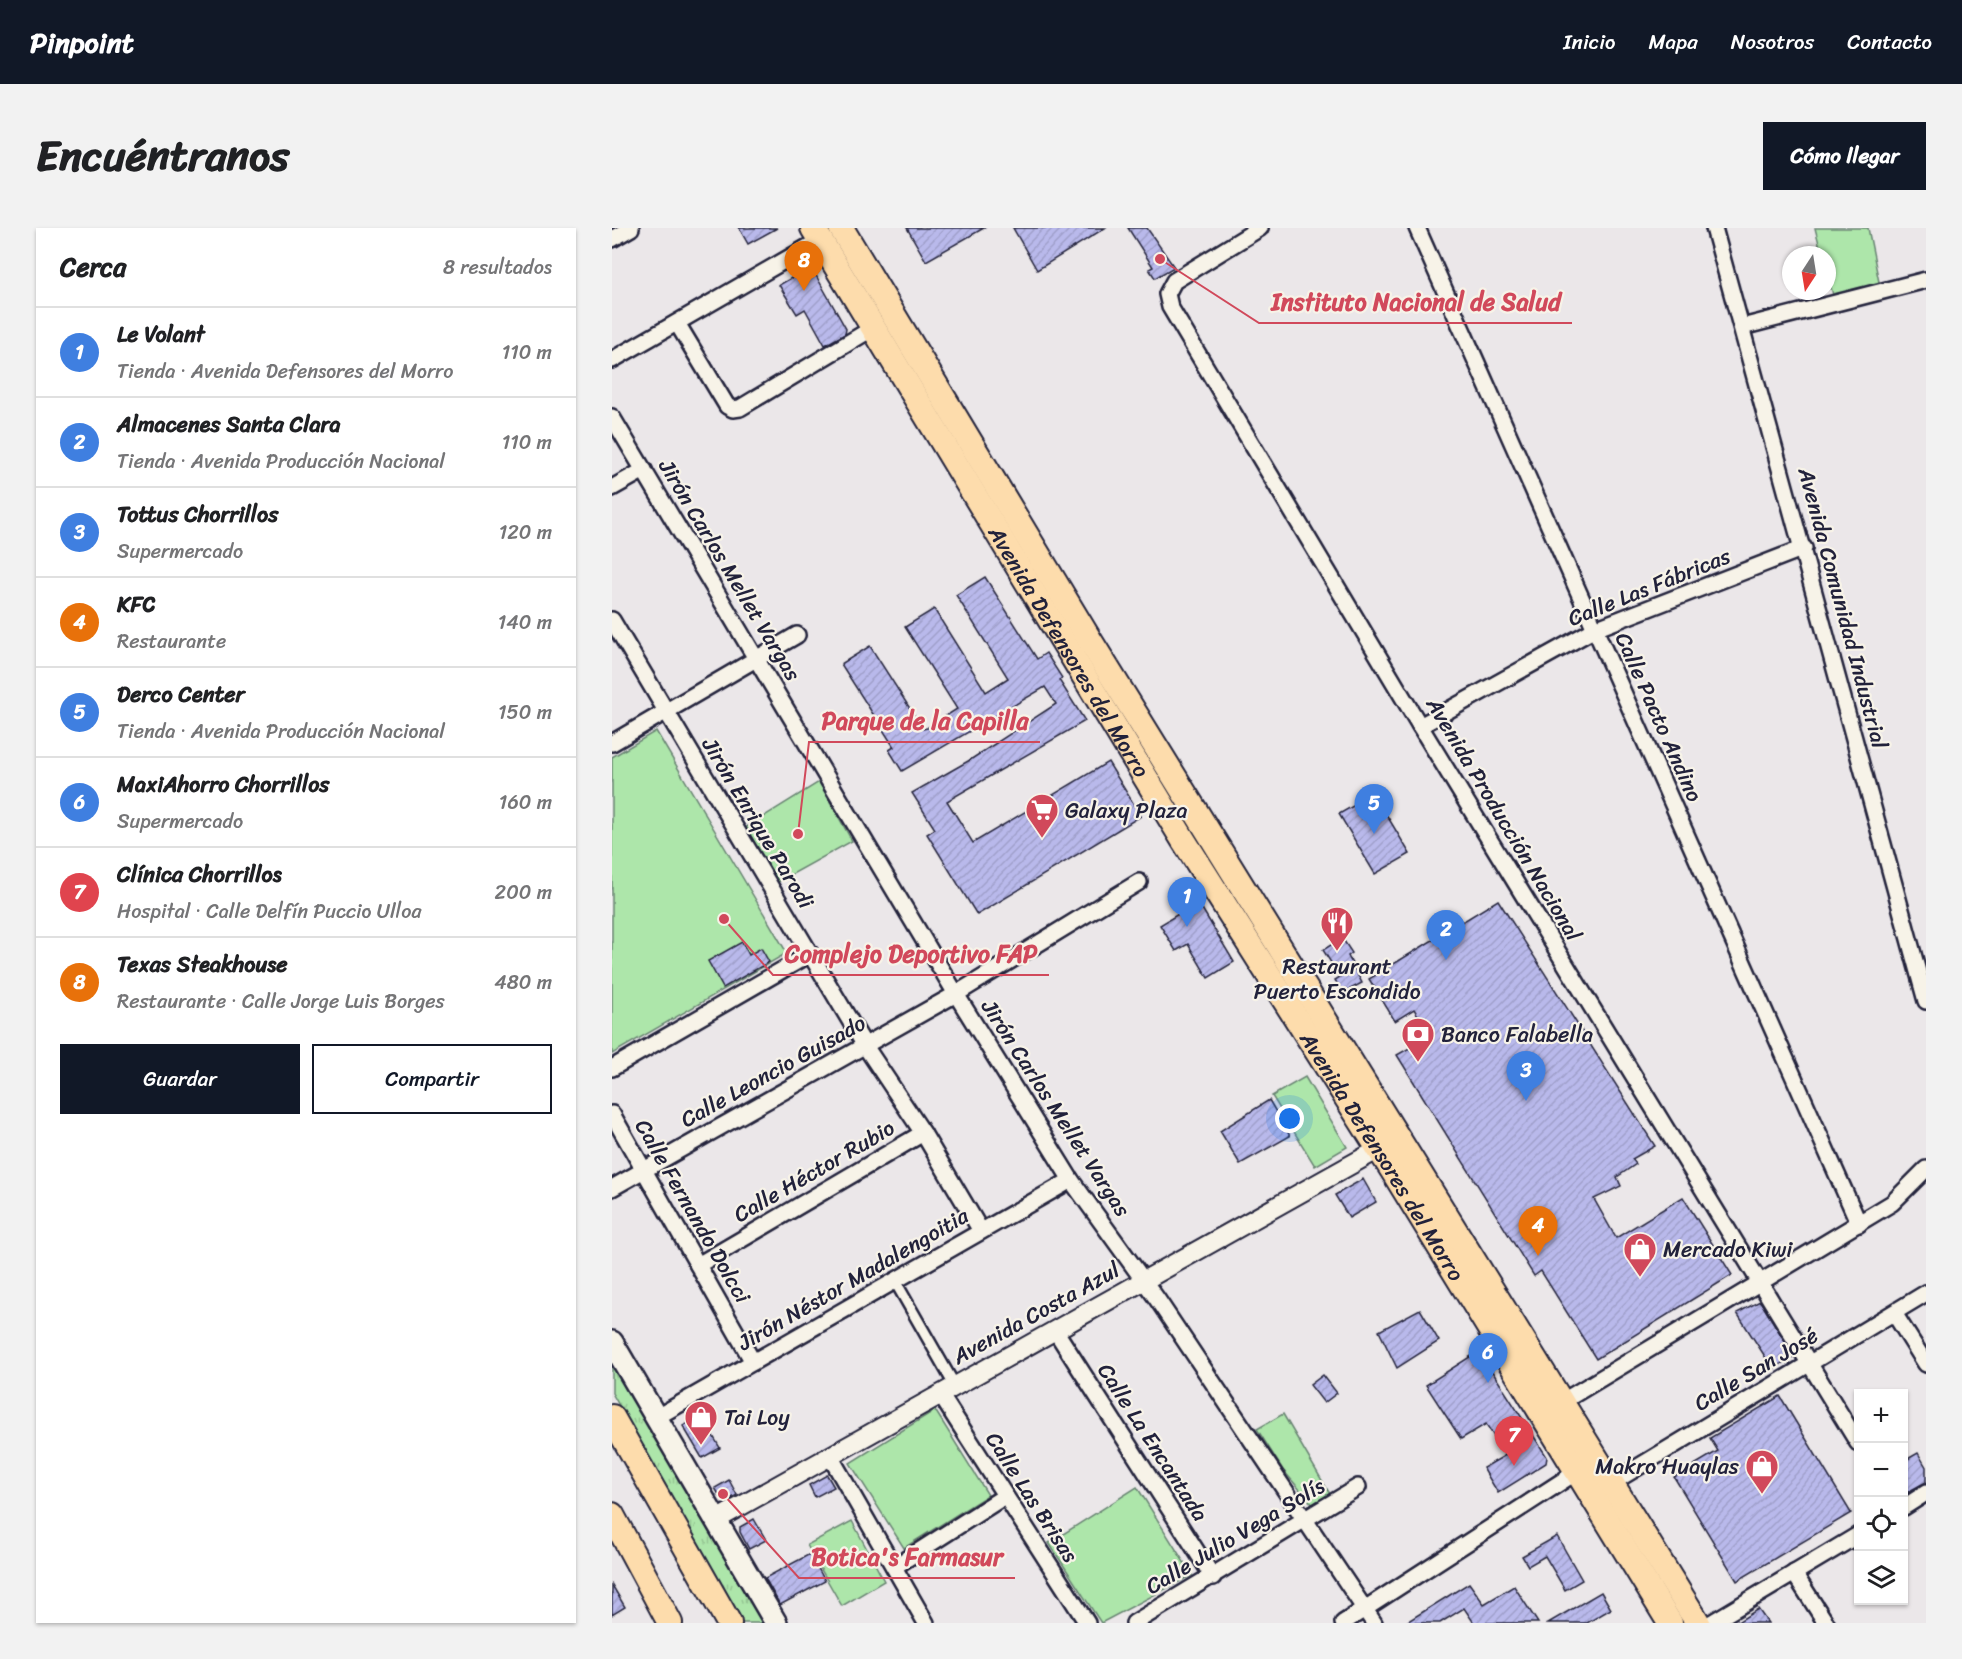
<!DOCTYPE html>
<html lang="es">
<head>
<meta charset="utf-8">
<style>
  body { margin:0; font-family:Sriracha,sans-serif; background:#f2f2f2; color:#202124 }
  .controls { position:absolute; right:18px; bottom:18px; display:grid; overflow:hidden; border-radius:0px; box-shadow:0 2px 4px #0004 }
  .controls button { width:54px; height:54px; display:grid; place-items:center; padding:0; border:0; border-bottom:2px solid #e0e0e0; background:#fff; color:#202124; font:30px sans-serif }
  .compass { position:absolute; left:1170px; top:18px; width:54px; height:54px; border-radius:50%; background:#fff; box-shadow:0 2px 4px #0004; rotate:192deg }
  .you { position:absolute; left:678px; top:891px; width:21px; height:21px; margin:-15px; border:4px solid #fff; border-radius:50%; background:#1a73e8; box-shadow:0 0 0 9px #1a73e833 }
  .badge { display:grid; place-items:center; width:39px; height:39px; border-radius:50%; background:#111827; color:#fff; font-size:20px; font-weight:700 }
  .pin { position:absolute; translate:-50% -50px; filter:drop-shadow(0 2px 3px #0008) }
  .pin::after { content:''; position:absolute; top:32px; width:21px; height:18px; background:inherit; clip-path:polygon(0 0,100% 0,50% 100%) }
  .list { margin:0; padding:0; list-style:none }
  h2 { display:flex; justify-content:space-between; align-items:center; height:78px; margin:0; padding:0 24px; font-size:26px }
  h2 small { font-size:20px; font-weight:400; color:#757577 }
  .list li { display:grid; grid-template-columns:39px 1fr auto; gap:18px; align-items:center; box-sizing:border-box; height:90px; padding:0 24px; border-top:2px solid #e0e0e0 }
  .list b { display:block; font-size:22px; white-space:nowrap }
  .list p { margin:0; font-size:20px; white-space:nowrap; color:#757577 }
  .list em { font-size:20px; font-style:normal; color:#757577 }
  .actions { display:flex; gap:12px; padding:18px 24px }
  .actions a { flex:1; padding:14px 0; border:2px solid #111827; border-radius:0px; text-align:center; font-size:21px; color:#111827 }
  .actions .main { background:#111827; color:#fff }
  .icon { flex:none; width:33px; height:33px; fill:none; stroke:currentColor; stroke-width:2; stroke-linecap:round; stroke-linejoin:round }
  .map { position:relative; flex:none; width:1314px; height:1395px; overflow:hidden; border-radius:0px }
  header { display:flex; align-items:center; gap:36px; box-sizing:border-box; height:84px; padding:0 30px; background:#111827; color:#fff }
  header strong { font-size:28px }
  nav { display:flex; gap:33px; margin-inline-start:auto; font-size:21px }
  .intro { display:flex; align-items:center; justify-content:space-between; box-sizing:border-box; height:144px; padding:0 36px }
  h1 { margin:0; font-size:42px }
  .button { padding:15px 27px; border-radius:0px; background:#111827; color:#fff; font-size:21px; font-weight:700 }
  main { display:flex; gap:36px; padding:0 36px }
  aside { flex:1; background:#fff; border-radius:0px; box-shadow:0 2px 4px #0004 }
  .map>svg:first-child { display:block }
</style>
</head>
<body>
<header>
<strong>Pinpoint</strong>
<nav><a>Inicio</a><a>Mapa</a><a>Nosotros</a><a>Contacto</a></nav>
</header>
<div class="intro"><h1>Encuéntranos</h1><a class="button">Cómo llegar</a></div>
<main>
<aside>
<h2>Cerca<small>8 resultados</small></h2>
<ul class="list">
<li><span class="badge" style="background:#3f7fe0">1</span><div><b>Le Volant</b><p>Tienda · Avenida Defensores del Morro</p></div><em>110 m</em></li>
<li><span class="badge" style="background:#3f7fe0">2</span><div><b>Almacenes Santa Clara</b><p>Tienda · Avenida Producción Nacional</p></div><em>110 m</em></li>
<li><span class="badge" style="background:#3f7fe0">3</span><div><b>Tottus Chorrillos</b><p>Supermercado</p></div><em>120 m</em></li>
<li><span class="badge" style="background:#e8710a">4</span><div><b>KFC</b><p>Restaurante</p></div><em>140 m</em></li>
<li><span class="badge" style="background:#3f7fe0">5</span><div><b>Derco Center</b><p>Tienda · Avenida Producción Nacional</p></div><em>150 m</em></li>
<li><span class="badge" style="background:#3f7fe0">6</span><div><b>MaxiAhorro Chorrillos</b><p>Supermercado</p></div><em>160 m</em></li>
<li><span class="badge" style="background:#e0444e">7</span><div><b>Clínica Chorrillos</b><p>Hospital · Calle Delfín Puccio Ulloa</p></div><em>200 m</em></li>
<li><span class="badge" style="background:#e8710a">8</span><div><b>Texas Steakhouse</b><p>Restaurante · Calle Jorge Luis Borges</p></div><em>480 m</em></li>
</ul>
<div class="actions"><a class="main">Guardar</a><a>Compartir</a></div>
</aside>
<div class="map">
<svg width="1314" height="1395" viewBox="0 0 1314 1395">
  <defs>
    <pattern id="grass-tufts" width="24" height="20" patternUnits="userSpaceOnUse" patternTransform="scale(1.5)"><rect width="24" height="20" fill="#ade6aa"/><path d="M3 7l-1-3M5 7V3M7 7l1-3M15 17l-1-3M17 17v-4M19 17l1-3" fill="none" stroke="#95c593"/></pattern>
    <pattern id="building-hatch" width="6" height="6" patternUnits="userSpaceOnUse" patternTransform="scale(1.5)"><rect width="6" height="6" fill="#b9b9eb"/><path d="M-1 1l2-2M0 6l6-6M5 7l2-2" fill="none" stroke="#9f9fca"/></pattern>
  </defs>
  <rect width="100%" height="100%" fill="#ebe7e9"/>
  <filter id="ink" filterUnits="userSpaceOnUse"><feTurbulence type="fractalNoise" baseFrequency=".0167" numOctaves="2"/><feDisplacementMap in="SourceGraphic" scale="12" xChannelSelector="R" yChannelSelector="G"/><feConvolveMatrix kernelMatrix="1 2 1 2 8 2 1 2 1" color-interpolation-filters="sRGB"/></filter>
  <g filter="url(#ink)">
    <!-- grass -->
    <path fill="url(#grass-tufts)" stroke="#688472" stroke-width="1.5" d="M 0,1129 L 152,1395 L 130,1395 L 0,1165 Z"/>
    <!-- green -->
    <g fill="#ade6aa" stroke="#688472" stroke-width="1.5">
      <path d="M 1203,0 L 1256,0 L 1268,59 L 1221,67 L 1215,45 L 1215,27 L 1210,27 Z"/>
      <path d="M 44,503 L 175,725 L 0,826 L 0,529 Z"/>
      <path d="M 207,554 L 240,613 L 166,654 L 133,600 Z"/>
      <path d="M 693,849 L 735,919 L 703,938 L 660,868 Z"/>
      <path d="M 323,1182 L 376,1267 L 292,1320 L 238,1235 Z"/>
      <path d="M 671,1186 L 718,1266 L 701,1277 L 671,1242 L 645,1201 Z"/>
      <path d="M 525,1259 L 580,1347 L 489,1395 L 437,1315 Z"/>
      <path d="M 240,1293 L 272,1353 L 230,1378 L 195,1317 Z"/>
    </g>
    <!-- building -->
    <g fill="url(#building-hatch)" stroke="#22223b" stroke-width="1.5">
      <path d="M 127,0 L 165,0 L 136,16 Z"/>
      <path d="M 295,0 L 372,0 L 314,33 Z"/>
      <path d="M 401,0 L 493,0 L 425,42 Z"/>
      <path d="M 516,0 L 535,0 L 562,39 L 543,50 L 537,41 L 541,39 Z"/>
      <path d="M 195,41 L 202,44 L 234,101 L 233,106 L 213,117 L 193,81 L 185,86 L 167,57 Z"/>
      <path d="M 373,349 L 425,431 L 434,425 L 450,450 L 447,452 L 473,493 L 335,573 L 361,615 L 496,534 L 529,588 L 365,687 L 315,606 L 323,601 L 300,565 L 358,532 L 444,476 L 433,459 L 290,543 L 277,522 L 282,519 L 229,436 L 258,418 L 311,501 L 315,500 L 345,481 L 293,399 L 322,381 L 374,464 L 396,450 L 344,367 Z"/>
      <path d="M 762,566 L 798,626 L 763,646 L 727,586 Z"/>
      <path d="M 886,672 L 1043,918 L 1020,931 L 1024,936 L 1005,949 L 1009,958 L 982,971 L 1004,1010 L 1071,969 L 1120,1047 L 984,1131 L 929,1043 L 922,1048 L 785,827 L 819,808 L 802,781 L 783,793 L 757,751 Z"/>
      <path d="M 586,674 L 622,734 L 596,750 L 576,716 L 564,723 L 548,697 Z"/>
      <path d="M 730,710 L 740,725 L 736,728 L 750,755 L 731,765 L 723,752 L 728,749 L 711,722 Z"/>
      <path d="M 130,714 L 137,727 L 149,720 L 157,734 L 111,760 L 96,733 Z"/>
      <path d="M 657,872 L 678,908 L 628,936 L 608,903 Z"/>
      <path d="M 751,951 L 764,974 L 737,990 L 723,967 Z"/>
      <path d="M 1148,1073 L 1182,1128 L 1161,1141 L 1125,1085 Z"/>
      <path d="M 808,1081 L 827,1113 L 785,1140 L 767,1103 Z"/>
      <path d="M 867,1123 L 935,1229 L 934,1235 L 886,1265 L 871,1240 L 894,1227 L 874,1196 L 849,1211 L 814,1157 Z"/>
      <path d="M 711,1147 L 725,1165 L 712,1175 L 698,1157 Z"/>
      <path d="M 1168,1168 L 1239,1285 L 1125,1353 L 1062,1249 L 1106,1223 L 1098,1210 Z"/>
      <path d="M 89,1187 L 108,1220 L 90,1230 L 71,1198 Z"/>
      <path d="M 1306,1225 L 1314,1239 L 1314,1254 L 1292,1266 L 1292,1233 Z"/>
      <path d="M 215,1247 L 222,1259 L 203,1269 L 197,1257 Z"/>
      <path d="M 117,1252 L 125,1267 L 112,1275 L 103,1260 Z"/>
      <path d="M 142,1291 L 154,1312 L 137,1321 L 128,1304 L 128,1299 Z"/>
      <path d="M 945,1308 L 970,1352 L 953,1362 L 933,1328 L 916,1338 L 910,1328 Z"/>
      <path d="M 198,1326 L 213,1353 L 168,1377 L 153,1350 Z"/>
      <path d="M 857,1355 L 872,1376 L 902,1358 L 926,1395 L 862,1395 L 852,1380 L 828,1395 L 793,1395 Z"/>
      <path d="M 0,1357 L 13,1379 L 0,1387 Z"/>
      <path d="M 989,1364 L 999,1381 L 975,1395 L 936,1395 Z"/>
      <path d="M 1146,1381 L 1156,1395 L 1124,1395 Z"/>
    </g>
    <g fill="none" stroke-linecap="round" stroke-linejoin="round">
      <!-- pedestrian casing -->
      <g stroke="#22223b" stroke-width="15">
        <path id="pedestrian" d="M 283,1053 L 343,1158"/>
      </g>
      <!-- minor casing -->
      <g stroke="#22223b" stroke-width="20">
        <g id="minor">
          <path d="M 648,0 L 562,53 L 555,66 L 558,79 L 808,498 L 1246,1215"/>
          <path d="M 805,0 L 1247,996"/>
          <path d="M 1102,0 L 1314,773"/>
          <path d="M 0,11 L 19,0"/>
          <path d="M 65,95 L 115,178 L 121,181 L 128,180 L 261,100"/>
          <path d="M 1130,99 L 1314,52"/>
          <path d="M 0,132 L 208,12"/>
          <path d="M 0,189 L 344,766 L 459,952 L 545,1071 L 762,1395"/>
          <path d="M 0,260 L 32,242"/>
          <path d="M 0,392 L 253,818 L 311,905 L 369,1003"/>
          <path d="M 808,498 L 983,401 L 1192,320"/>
          <path d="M 0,515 L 185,407"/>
          <path d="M 0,840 L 198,726"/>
          <path d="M 0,886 L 141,1134"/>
          <path d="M 0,960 L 344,766 L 527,654"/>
          <path d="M 86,1037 L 311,905"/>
          <path d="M 1282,1085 L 1314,1136"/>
          <path d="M 443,1102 L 601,1349"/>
          <path d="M 328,1166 L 475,1395"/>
          <path d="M 943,1178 L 1280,975 L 1314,941"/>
          <path d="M 45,1189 L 459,952"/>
          <path d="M 218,1228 L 314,1395"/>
          <path d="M 998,1256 L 1314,1065"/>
          <path d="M 1292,1279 L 1314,1265"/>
          <path d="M 282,1339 L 393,1268"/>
          <path d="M 1182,1345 L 1214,1395"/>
          <path d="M 522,1395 L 746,1259"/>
          <path d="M 731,1395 L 966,1243"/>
          <path d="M 1099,1395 L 1246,1307"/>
        </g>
      </g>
      <!-- tertiary casing -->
      <g stroke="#22223b" stroke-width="22">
        <path id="tertiary" d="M 104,1292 L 767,921"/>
      </g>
      <!-- secondary casing -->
      <g stroke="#22223b" stroke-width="26">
        <path id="secondary" d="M 0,1114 L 164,1395"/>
      </g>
      <!-- primary casing -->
      <g stroke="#22223b" stroke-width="28">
        <g id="primary">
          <path id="s1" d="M 201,0 L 572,613 L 781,943 L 1058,1395"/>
          <path d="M 229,0 L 477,411 L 1086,1395"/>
          <path d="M 0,1189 L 117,1395"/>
          <path d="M 0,1287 L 58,1395"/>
        </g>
      </g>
      <!-- pedestrian -->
      <use href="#pedestrian" stroke="#f7f3e8" stroke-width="10"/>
      <!-- minor -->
      <use href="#minor" stroke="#f7f3e8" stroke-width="15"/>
      <!-- tertiary -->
      <use href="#tertiary" stroke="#f7f3e8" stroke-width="18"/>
      <!-- secondary -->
      <use href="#secondary" stroke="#f7f3e8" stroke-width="21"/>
      <!-- primary -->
      <use href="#primary" stroke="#fddcac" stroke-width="24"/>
    </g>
  </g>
  <!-- icons -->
  <defs>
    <g id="supermarket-pin" transform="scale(1.725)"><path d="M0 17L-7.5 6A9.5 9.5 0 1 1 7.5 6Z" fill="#d1495b" stroke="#f7f3e8"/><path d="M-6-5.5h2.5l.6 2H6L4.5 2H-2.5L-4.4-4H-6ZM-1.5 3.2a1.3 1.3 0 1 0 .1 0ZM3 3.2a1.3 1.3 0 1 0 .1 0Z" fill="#fff"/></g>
    <g id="restaurant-pin" transform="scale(1.725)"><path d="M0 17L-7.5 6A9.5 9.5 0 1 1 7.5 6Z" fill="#d1495b" stroke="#f7f3e8"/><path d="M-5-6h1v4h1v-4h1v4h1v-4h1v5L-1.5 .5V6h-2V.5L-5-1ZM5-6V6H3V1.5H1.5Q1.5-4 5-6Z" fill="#fff"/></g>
    <g id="bank-pin" transform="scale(1.725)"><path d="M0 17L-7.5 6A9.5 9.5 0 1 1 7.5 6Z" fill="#d1495b" stroke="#f7f3e8"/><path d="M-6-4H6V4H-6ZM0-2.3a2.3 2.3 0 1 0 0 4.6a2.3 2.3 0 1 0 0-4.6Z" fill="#fff"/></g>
    <g id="shop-pin" transform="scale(1.725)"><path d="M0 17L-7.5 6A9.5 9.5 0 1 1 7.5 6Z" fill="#d1495b" stroke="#f7f3e8"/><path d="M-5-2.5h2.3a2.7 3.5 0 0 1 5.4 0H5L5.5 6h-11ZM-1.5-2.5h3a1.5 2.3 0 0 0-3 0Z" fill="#fff"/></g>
  </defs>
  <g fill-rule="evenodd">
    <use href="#supermarket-pin" x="430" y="582"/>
    <use href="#restaurant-pin" x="725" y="695"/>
    <use href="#bank-pin" x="806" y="806"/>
    <use href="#shop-pin" x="1028" y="1021"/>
    <use href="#shop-pin" x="89" y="1189"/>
    <use href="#shop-pin" x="1150" y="1238"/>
  </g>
  <g text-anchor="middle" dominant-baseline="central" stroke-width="4.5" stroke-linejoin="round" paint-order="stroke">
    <!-- street labels -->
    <g font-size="22" fill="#22223b" stroke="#f7f3e8">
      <text transform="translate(118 342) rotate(59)">Jirón Carlos Mellet Vargas</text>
      <text transform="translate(1037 359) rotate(-22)">Calle Las Fábricas</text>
      <text transform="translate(1231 380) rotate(75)">Avenida Comunidad Industrial</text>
      <text stroke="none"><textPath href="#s1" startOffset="495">Avenida Defensores del Morro</textPath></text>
      <text transform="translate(1047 489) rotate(66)">Calle Pacto Andino</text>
      <text transform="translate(892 591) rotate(59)">Avenida Producción Nacional</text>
      <text transform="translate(146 595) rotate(59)">Jirón Enrique Parodi</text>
      <text transform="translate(161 843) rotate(-29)">Calle Leoncio Guisado</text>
      <text transform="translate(444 880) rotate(57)">Jirón Carlos Mellet Vargas</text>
      <text stroke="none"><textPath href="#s1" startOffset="1089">Avenida Defensores del Morro</textPath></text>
      <text transform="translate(202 943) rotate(-30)">Calle Héctor Rubio</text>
      <text transform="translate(81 983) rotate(60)">Calle Fernando Dolcci</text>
      <text transform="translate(241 1051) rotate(-30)">Jirón Néstor Madalengoitia</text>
      <text transform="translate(424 1085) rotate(-29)">Avenida Costa Azul</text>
      <text transform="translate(1144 1141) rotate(-31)">Calle San José</text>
      <text transform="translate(541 1214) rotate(57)">Calle La Encantada</text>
      <text transform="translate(420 1269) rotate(57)">Calle Las Brisas</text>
      <text transform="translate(623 1308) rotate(-31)">Calle Julio Vega Solís</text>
    </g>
    <!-- poi labels -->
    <g font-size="22" fill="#22223b" stroke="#f7f3e8" text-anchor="start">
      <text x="453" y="582">Galaxy Plaza</text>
      <text x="725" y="738" text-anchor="middle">Restaurant<tspan x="725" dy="25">Puerto Escondido</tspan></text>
      <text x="829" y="806">Banco Falabella</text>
      <text x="1051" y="1021">Mercado Kiwi</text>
      <text x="112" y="1189">Tai Loy</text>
      <text x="1127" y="1238" text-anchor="end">Makro Huaylas</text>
    </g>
  </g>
  <!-- callouts -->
  <path fill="none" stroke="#d1495b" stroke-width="2" d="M548 31L647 95H960M186 606L197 514H428M112 691L161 747H437M111 1266L187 1350H403"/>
  <g fill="#d1495b" stroke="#f7f3e8" stroke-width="2">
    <circle cx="548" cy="31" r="6"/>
    <circle cx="186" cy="606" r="6"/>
    <circle cx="112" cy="691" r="6"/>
    <circle cx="111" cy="1266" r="6"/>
  </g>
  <g font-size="24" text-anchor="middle" font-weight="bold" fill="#d1495b" stroke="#f7f3e8" stroke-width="4.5" stroke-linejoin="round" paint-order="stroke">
    <text x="804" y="82">Instituto Nacional de Salud</text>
    <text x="313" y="501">Parque de la Capilla</text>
    <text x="299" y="734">Complejo Deportivo FAP</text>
    <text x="295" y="1337">Botica's Farmasur</text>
  </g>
</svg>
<div class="controls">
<button>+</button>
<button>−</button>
<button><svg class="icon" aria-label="locate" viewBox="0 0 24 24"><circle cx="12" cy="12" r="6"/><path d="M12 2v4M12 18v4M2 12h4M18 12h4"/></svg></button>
<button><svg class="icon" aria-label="layers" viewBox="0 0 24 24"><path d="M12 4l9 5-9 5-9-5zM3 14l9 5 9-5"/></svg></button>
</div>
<svg class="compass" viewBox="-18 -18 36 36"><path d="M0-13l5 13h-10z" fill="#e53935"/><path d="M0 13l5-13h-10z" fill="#757577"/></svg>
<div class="you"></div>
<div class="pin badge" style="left:575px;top:699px;background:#3f7fe0">1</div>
<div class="pin badge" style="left:834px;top:732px;background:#3f7fe0">2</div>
<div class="pin badge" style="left:914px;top:873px;background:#3f7fe0">3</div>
<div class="pin badge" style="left:926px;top:1028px;background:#e8710a">4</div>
<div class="pin badge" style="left:762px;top:606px;background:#3f7fe0">5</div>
<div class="pin badge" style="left:876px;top:1155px;background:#3f7fe0">6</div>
<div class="pin badge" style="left:902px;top:1238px;background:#e0444e">7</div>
<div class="pin badge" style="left:192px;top:63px;background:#e8710a">8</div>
</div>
</main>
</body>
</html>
